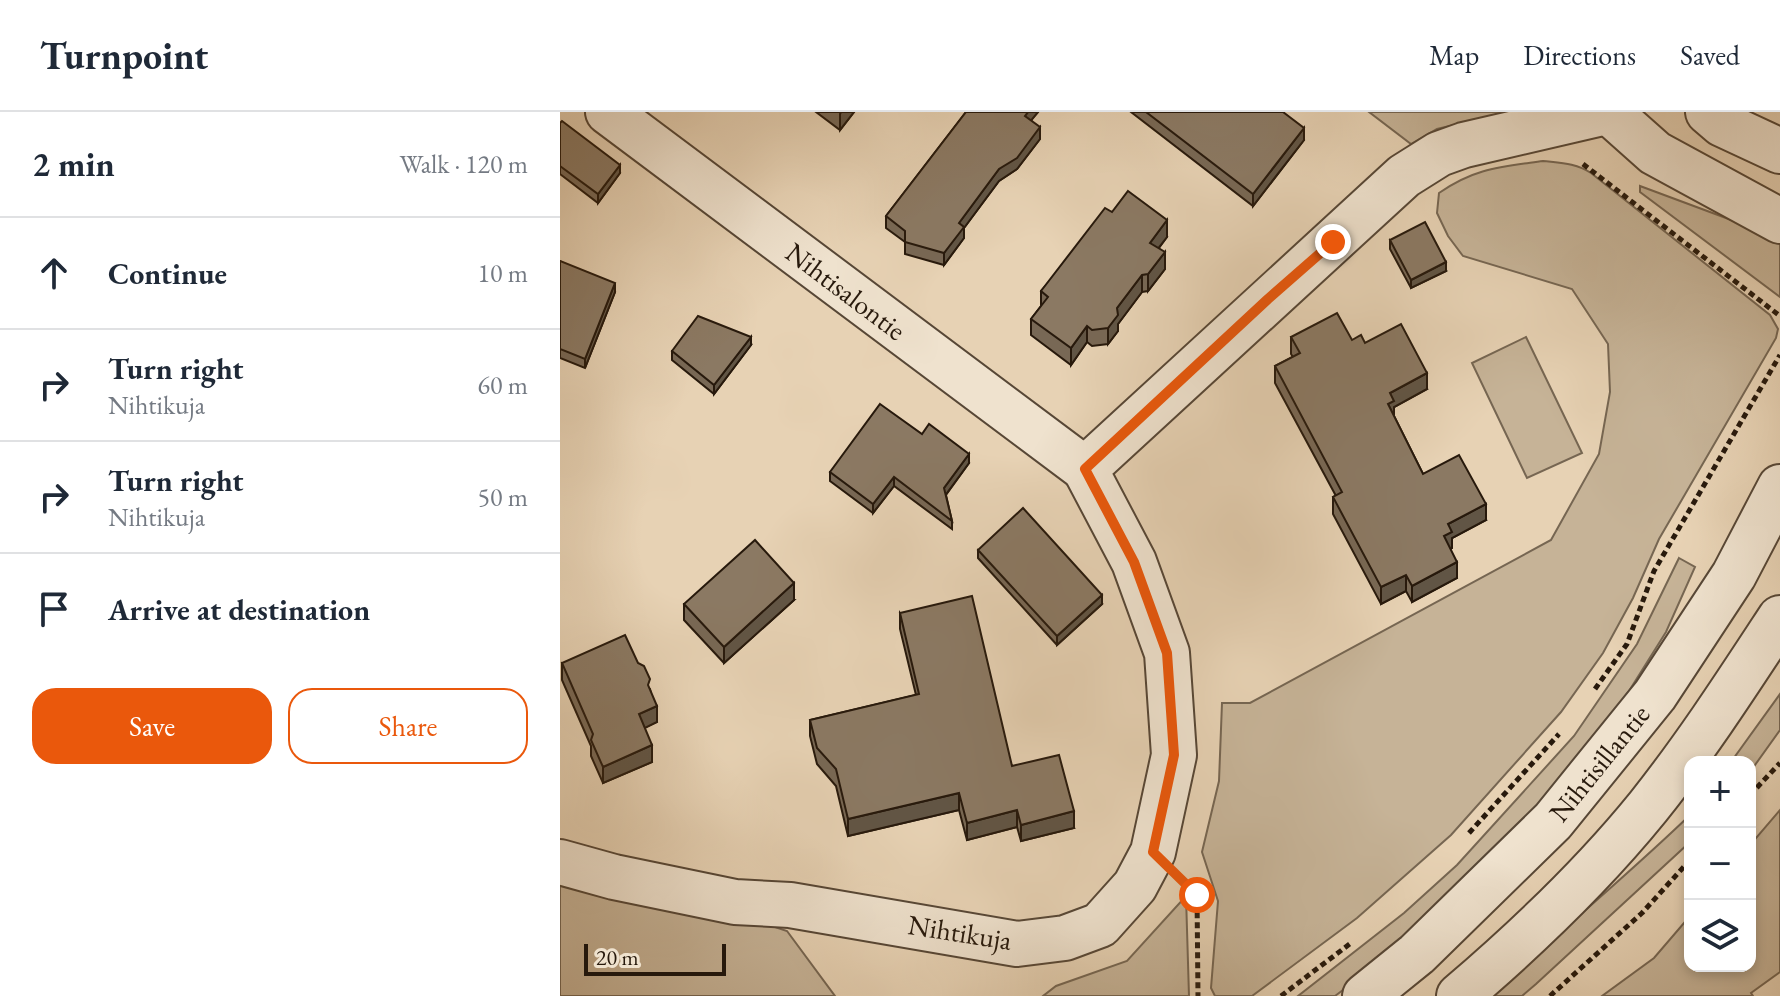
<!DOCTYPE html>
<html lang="en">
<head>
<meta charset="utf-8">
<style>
  body { margin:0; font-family:"EB Garamond",serif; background:#f2f2f3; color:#1f2937 }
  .controls { position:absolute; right:24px; bottom:24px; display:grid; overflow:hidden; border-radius:16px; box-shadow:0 4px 12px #0003 }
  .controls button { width:72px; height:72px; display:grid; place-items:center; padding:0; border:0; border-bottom:2px solid #e0e1e3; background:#fff; color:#1f2937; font:40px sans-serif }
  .scale { position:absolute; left:24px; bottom:20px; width:142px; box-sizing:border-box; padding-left:8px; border:4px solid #27190c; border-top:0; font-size:22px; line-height:28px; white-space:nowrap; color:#27190c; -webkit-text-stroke:6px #efe2ce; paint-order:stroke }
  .stop { position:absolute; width:24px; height:24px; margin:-18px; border:6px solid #ea580c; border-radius:50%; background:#fff }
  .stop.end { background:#ea580c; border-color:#fff; box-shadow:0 2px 8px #0008 }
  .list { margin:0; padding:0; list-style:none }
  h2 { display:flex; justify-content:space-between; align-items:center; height:104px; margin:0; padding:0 32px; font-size:34px }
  h2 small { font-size:26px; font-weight:400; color:#747a83 }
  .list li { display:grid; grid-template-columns:52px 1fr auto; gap:24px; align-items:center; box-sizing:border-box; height:112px; padding:0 32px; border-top:2px solid #e0e1e3 }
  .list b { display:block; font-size:30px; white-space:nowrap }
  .list p { margin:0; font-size:26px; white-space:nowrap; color:#747a83 }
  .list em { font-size:26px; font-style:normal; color:#747a83 }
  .actions { display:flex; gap:16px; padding:24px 32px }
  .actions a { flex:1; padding:18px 0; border:2px solid #ea580c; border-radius:24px; text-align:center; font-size:28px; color:#ea580c }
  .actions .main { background:#ea580c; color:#fff }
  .icon { flex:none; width:44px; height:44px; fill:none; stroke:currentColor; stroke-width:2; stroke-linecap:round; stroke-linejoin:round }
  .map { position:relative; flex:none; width:1220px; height:884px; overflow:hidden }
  header { display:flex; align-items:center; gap:48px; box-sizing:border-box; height:112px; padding:0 40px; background:#fff; border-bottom:2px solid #e0e1e3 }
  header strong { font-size:38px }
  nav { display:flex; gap:44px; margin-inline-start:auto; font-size:28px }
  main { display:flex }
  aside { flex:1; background:#fff }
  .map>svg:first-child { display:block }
</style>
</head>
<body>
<header>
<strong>Turnpoint</strong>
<nav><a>Map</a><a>Directions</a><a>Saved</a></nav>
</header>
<main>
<aside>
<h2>2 min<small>Walk · 120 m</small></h2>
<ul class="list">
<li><svg class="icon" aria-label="ahead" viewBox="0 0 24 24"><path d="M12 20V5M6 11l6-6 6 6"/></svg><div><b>Continue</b></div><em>10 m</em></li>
<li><svg class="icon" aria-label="right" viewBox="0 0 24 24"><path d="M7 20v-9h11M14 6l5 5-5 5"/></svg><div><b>Turn right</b><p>Nihtikuja</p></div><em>60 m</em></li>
<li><svg class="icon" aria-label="right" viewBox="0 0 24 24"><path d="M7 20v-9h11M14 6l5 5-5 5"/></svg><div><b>Turn right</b><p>Nihtikuja</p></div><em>50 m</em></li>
<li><svg class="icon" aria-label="arrive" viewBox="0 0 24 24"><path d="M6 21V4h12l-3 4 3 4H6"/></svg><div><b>Arrive at destination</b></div></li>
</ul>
<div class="actions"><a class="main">Save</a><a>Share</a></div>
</aside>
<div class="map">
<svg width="1220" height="884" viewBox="0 0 1220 884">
  <rect width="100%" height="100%" fill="#e7d2b4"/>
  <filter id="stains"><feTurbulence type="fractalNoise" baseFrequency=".0025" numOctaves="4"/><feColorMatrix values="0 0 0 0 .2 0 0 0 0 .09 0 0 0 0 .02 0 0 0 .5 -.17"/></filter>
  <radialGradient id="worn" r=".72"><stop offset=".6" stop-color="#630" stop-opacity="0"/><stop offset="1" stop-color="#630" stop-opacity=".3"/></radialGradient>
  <!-- green -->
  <g fill="#c6b397" stroke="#766652" stroke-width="2">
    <path d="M 809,0 L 950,0 L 877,17 L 851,32 Z"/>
    <path d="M 983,49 C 1000,51 1016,51 1031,61 L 1210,203 L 1218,217 L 1216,226 L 1099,427 L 1073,486 L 1043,541 L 1001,600 L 891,723 L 797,806 L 692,884 L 655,884 L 651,876 L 658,789 L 642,740 L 659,669 L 662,591 L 690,591 L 991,428 L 1039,342 L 1050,280 L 1048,232 L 1012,177 L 903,144 L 888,124 L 877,101 L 879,81 C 915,56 940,55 983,49 Z"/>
    <path d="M 1080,74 L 1209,122 L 1220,130 L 1220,185 L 1080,80 Z"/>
    <path d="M 966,225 L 1022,341 L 967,366 L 912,251 Z"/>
    <path d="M 1119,446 L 1135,455 L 1106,520 L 1069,579 L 1022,642 L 947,729 L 828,844 L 775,884 L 738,884 L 844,801 L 897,753 L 1014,624 L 1077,532 Z"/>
    <path d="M 1220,582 L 1220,618 L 1190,660 L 1190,650 L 1171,650 Z"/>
    <path d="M 1220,698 L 1220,860 L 1191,881 L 1193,884 L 1042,884 L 1094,846 L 1130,804 L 1130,854 L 1190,854 L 1190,733 Z"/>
    <path d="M 1130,703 L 1130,730 L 976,872 L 962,884 L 933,884 C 996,821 1066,765 1130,703 Z"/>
    <path d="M 0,762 L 185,805 L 227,819 L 275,884 L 0,884 Z"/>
    <path d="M 626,784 L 629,884 L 483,884 L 496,874 L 567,849 Z"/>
  </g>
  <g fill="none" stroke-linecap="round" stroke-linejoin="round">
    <!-- minor casing -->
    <g stroke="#574736" stroke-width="48">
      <g id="minor">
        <path d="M 48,0 L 525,357"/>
        <path d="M 1049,0 L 1095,41 L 1220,109"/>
        <path d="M 1148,0 L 1162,12 L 1220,39"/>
        <path d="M 0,750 L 54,765 L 175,790 L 230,793 L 457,832 L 505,826 L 540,813 L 575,774 L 593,740 L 614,643 L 607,541 L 574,450 L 525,357 L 844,64 L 879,42 L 904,33 L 1046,0"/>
        <path d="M 805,884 L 857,842 L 993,709 L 1095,583 L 1174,463 L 1220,375"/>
        <path d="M 899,884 C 967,826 1032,764 1088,695 C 1136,635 1178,570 1220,506"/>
      </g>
    </g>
    <!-- path -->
    <g stroke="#27190c" stroke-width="5" stroke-dasharray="6 4" stroke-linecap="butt">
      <path d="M 1023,52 L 1220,204"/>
      <path d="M 1035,577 L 1067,532 L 1094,459 L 1220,243"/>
      <path d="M 1190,683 L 1220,651"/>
      <path d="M 909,721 L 999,622"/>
      <path d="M 628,774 L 637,783 L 638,884"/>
      <path d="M 721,884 L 791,831"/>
      <path d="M 990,884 L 1082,801 L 1130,748"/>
    </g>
    <!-- minor -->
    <use href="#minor" stroke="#efe2ce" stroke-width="44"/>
  </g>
  <!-- wall -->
  <g fill="#786855" stroke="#27190c" stroke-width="2">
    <path d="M 256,0 L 294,0 L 280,18 Z"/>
    <path d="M 406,0 L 478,0 L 471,8 L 480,27 L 457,57 L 439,69 L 404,116 L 404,126 L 384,153 L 345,142 L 345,130 L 326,116 L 326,104 Z"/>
    <path d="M 571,0 L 723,0 L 744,28 L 693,94 Z"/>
    <path d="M 0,11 L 60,61 L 38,91 L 0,62 Z"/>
    <path d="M 552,100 L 607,125 L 599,136 L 605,157 L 588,179 L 582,180 L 558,212 L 558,219 L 548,232 L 532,234 L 527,230 L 511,253 L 471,223 L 471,207 L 481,194 L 481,179 Z"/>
    <path d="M 830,128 L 886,159 L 851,176 L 830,137 Z"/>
    <path d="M 0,149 L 55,180 L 25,256 L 0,246 Z"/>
    <path d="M 731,225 L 792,228 L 805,231 L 867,277 L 834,295 L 834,304 L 863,362 L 926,408 L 892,426 L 892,436 L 890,437 L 897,466 L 852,490 L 846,479 L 821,492 L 773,402 L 773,385 L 776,384 L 715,271 L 715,254 L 733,245 L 731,242 Z"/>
    <path d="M 191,233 L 154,282 L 112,248 L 112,239 Z"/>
    <path d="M 362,322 L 409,351 L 386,383 L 392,409 L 392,417 L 334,374 L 313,401 L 270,369 L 270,360 Z"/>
    <path d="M 418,438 L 542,492 L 497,533 L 418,446 Z"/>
    <path d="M 234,488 L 164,551 L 124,508 L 124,492 Z"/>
    <path d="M 340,501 L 452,654 L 514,716 L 461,729 L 457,715 L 407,728 L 399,698 L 288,724 L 276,674 L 257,652 L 250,624 L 250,608 L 356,583 L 340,517 Z"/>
    <path d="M 2,551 L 90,577 L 97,610 L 84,616 L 92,650 L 43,671 L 31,644 L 31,634 L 2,568 Z"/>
  </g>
  <!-- shaded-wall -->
  <g fill="#615545" stroke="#27190c" stroke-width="2">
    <path d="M 281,0 L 294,0 L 280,18 L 280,2 Z"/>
    <path d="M 468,0 L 478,0 L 465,16 L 465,4 Z"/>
    <path d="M 480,15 L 480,27 L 457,57 L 439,69 L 404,116 L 404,126 L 384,153 L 384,141 L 399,111 L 439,57 Z"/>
    <path d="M 744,16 L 744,28 L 693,94 L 693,82 Z"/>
    <path d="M 60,53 L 60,61 L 38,91 L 38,82 Z"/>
    <path d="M 607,108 L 607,125 L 590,147 L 590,131 Z"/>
    <path d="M 605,140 L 605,157 L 588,179 L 588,162 Z"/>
    <path d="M 886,150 L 886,159 L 851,176 L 851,168 Z"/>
    <path d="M 582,163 L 582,180 L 558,212 L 558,219 L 548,232 L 548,216 L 557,196 Z"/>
    <path d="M 55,171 L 55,180 L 25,256 L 25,247 Z"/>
    <path d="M 527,214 L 527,230 L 511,253 L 511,236 Z"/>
    <path d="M 191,225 L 191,233 L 154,282 L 154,273 Z"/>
    <path d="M 867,261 L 867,277 L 834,295 L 834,305 L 828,292 L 830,281 Z"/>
    <path d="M 409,342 L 409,351 L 384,385 L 384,376 Z"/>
    <path d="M 334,365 L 334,374 L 313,401 L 313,392 Z"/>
    <path d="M 926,392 L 926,408 L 892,426 L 892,436 L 884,441 L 884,424 L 888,412 Z"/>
    <path d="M 897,450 L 897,466 L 852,490 L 852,474 Z"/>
    <path d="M 846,463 L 846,479 L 821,492 L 821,475 Z"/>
    <path d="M 234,471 L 234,488 L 164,551 L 164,535 Z"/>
    <path d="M 542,483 L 542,492 L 497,533 L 497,524 Z"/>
    <path d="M 97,594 L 97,610 L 79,619 L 79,602 Z"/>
    <path d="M 92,633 L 92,650 L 43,671 L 43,655 Z"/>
    <path d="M 399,681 L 399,698 L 288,724 L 288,707 Z"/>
    <path d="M 457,698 L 457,715 L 407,728 L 407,711 Z"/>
    <path d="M 514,699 L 514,716 L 461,729 L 461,713 Z"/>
  </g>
  <!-- building -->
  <g fill="#8b7963" stroke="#27190c" stroke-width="2">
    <path d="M 406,0 L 468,0 L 465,4 L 480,15 L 457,46 L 439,57 L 399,111 L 404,115 L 384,141 L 345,130 L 345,119 L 326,104 Z"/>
    <path d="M 586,0 L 723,0 L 744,16 L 693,82 Z"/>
    <path d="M 2,9 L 60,53 L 38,82 L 0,54 L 0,11 Z"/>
    <path d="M 568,79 L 607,108 L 590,131 L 605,140 L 588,162 L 582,163 L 557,196 L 558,203 L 548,216 L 532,218 L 527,214 L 511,236 L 471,207 L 488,185 L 481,179 L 545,96 L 552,100 Z"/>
    <path d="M 865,110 L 886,150 L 851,168 L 830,128 Z"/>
    <path d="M 0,149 L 55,171 L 25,247 L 0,237 Z"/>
    <path d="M 777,201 L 792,228 L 801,223 L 805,231 L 841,212 L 867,261 L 830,281 L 834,289 L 828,292 L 863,362 L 899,343 L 926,392 L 888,412 L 892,420 L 884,424 L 897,450 L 852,474 L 846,463 L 821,475 L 773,385 L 782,380 L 715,254 L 740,241 L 731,225 Z"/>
    <path d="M 138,204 L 191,225 L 154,273 L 112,239 Z"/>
    <path d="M 320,292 L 362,322 L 369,312 L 409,342 L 384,376 L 392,409 L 334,365 L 313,392 L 270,360 Z"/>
    <path d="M 463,396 L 542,483 L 497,524 L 418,438 Z"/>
    <path d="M 195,428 L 234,471 L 164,535 L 124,492 Z"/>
    <path d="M 412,484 L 452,654 L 499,643 L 514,699 L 461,713 L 457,698 L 407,711 L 399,681 L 288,707 L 276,657 L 257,636 L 250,608 L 359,582 L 340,501 Z"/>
    <path d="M 65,523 L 78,551 L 84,554 L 90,567 L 88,573 L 97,594 L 79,602 L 92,633 L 43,655 L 31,628 L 33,622 L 2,551 Z"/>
  </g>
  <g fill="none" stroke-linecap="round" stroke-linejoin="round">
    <!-- route -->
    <path stroke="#ea580c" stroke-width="10" d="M 637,783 L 593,740 L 614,643 L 607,541 L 574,450 L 525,357 L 708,187 L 773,130"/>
  </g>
  <g text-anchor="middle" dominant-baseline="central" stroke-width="7" stroke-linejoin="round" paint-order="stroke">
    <!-- street labels -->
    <g font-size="28" fill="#27190c" stroke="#efe2ce">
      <text transform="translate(286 179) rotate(37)">Nihtisalontie</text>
      <text transform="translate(1039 651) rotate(-51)">Nihtisillantie</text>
      <text transform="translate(400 820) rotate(9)">Nihtikuja</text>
    </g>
  </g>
  <rect width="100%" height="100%" filter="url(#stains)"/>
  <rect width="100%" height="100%" fill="url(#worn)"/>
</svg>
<div class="controls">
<button>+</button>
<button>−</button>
<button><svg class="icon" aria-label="layers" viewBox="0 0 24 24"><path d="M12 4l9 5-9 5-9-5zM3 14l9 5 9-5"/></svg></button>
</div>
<div class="scale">20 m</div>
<div class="stop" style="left:637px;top:783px"></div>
<div class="stop end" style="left:773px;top:130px"></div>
</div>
</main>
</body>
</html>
